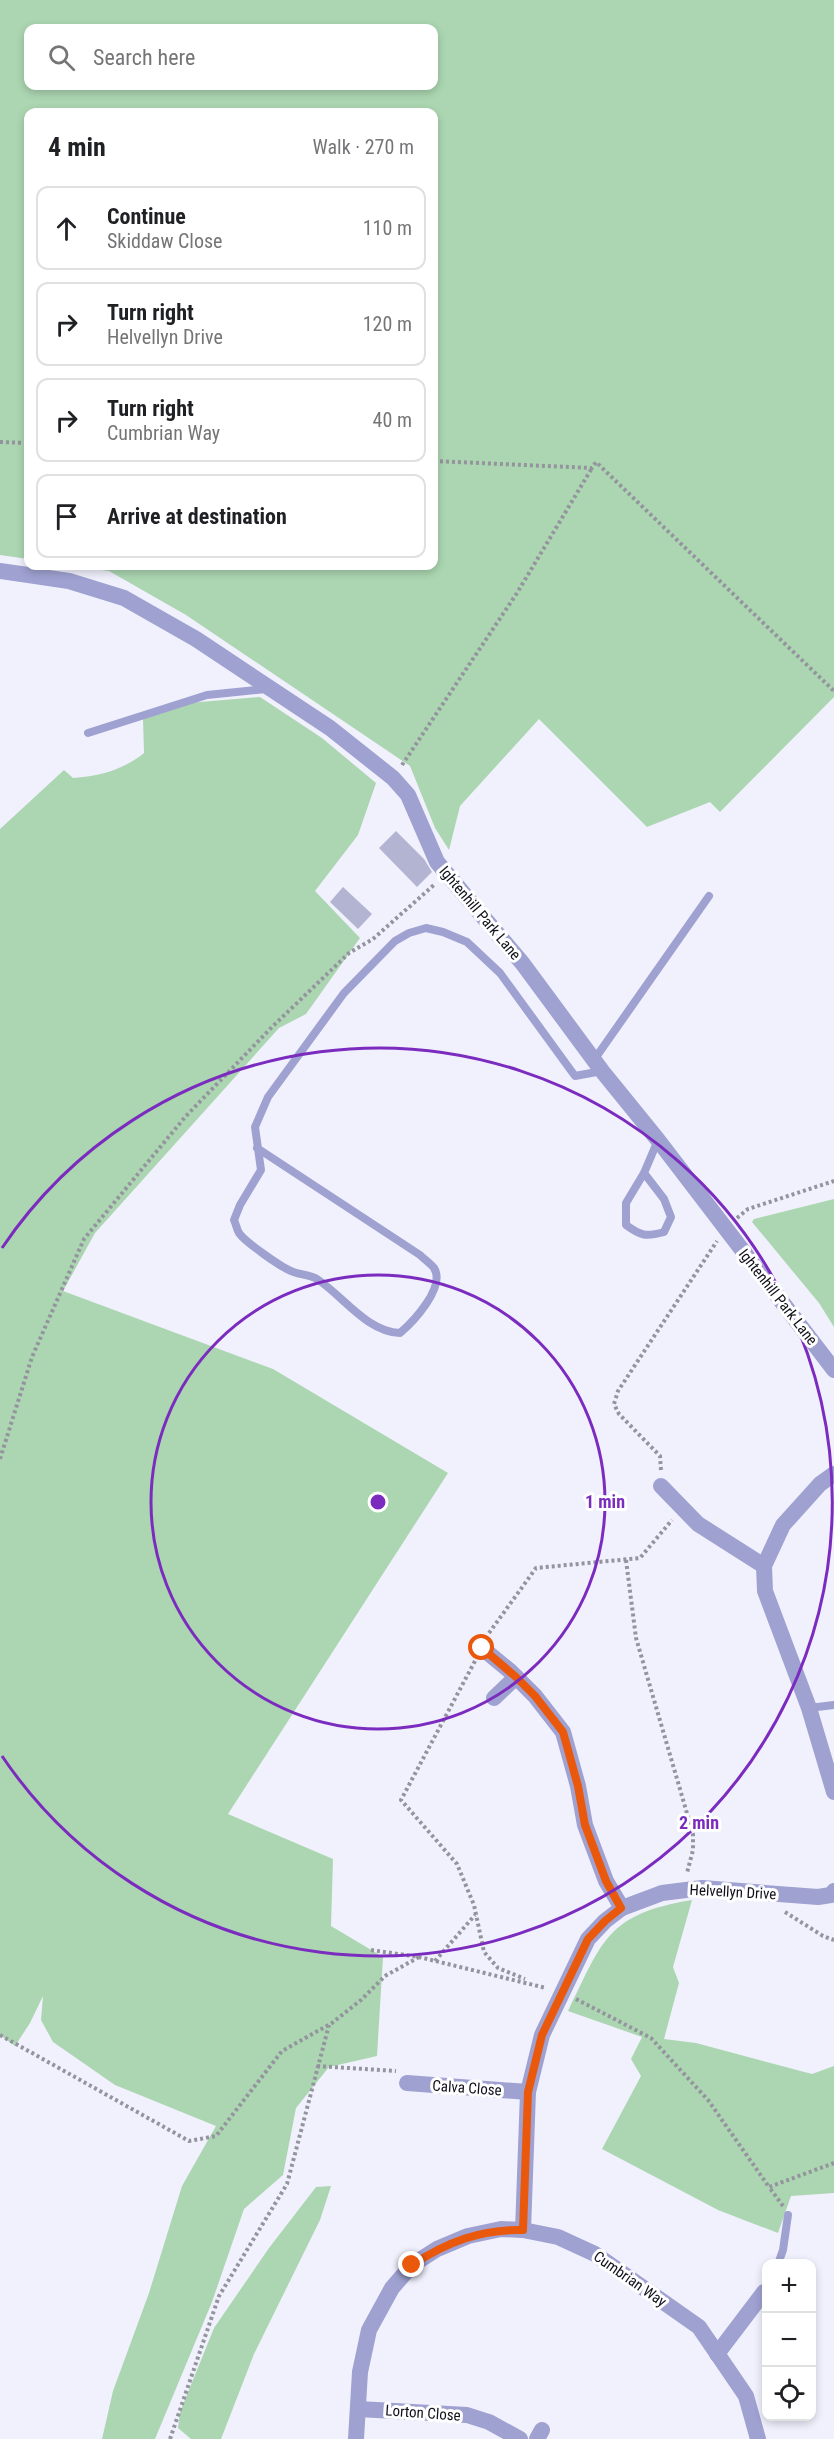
<!DOCTYPE html>
<html lang="en">
<head>
<meta charset="utf-8">
<style>
  body { margin:0; font-family:"Roboto Condensed",sans-serif; background:#f2f2f2; color:#202124 }
  .controls { position:absolute; right:18px; bottom:18px; display:grid; overflow:hidden; border-radius:12px; box-shadow:0 3px 9px #0003 }
  .controls button { width:54px; height:54px; display:grid; place-items:center; padding:0; border:0; border-bottom:2px solid #e0e0e0; background:#fff; color:#202124; font:30px sans-serif }
  .stop { position:absolute; width:18px; height:18px; margin:-14px; border:4px solid #ea580c; border-radius:50%; background:#fff }
  .stop.end { background:#ea580c; border-color:#fff; box-shadow:0 2px 6px #0008 }
  .list { margin:0; padding:0; list-style:none }
  h2 { display:flex; justify-content:space-between; align-items:center; height:78px; margin:0; padding:0 24px; font-size:26px }
  h2 small { font-size:20px; font-weight:400; color:#757577 }
  .list li { display:grid; grid-template-columns:39px 1fr auto; gap:18px; align-items:center; box-sizing:border-box; height:84px; margin:0 12px 12px; padding:0 12px; border:2px solid #e0e0e0; border-radius:12px }
  .list b { display:block; font-size:22px; white-space:nowrap }
  .list p { margin:0; font-size:20px; white-space:nowrap; color:#757577 }
  .list em { font-size:20px; font-style:normal; color:#757577 }
  .icon { flex:none; width:33px; height:33px; fill:none; stroke:currentColor; stroke-width:2; stroke-linecap:round; stroke-linejoin:round }
  .map { position:relative; flex:none; width:834px; height:2439px; overflow:hidden }
  .search { position:absolute; background:#fff; box-shadow:0 3px 9px #0003; left:24px; top:24px; width:414px; height:66px; display:flex; align-items:center; gap:15px; box-sizing:border-box; padding:0 21px; border-radius:12px; color:#757577; font-size:22px }
  .panel { position:absolute; background:#fff; box-shadow:0 3px 9px #0003; left:24px; top:108px; width:414px; height:462px; border-radius:12px }
  .map>svg:first-child { display:block }
</style>
</head>
<body>
<div class="map">
<svg width="834" height="2439" viewBox="0 0 834 2439">
  <rect width="100%" height="100%" fill="#f1f1fe"/>
  <!-- green -->
  <g fill="#acd6b1" fill-rule="evenodd">
    <path d="M 0,0 L 834,0 L 834,697 L 720,812 L 710,802 L 647,827 L 539,719 L 460,806 L 449,850 L 435,828 L 410,766 L 186,615 L 109,571 L 73,566 L 434,566 L 434,112 L 28,112 L 28,559 L 0,555 ZM 434,28 L 434,86 L 28,86 L 28,28 Z"/>
    <path d="M 260,697 L 322,738 L 376,783 L 358,835 L 315,891 L 360,938 L 306,1014 L 279,1028 L 95,1233 L 63,1291 L 273,1369 L 448,1473 L 228,1814 L 333,1859 L 331,1926 L 383,1957 L 377,2056 L 329,2067 L 296,2108 L 283,2175 L 244,2209 L 212,2302 L 155,2439 L 102,2439 L 113,2391 L 149,2293 L 182,2186 L 216,2126 L 115,2085 L 53,2042 L 41,2020 L 43,1996 L 30,2023 L 15,2046 L 0,2035 L 0,829 L 64,770 L 73,778 C 100,776 123,770 144,753 L 143,719 L 188,703 Z"/>
    <path d="M 834,1199 L 834,1327 L 819,1303 L 752,1222 L 754,1219 Z"/>
    <path d="M 692,1900 L 673,1967 L 679,1983 L 664,2039 L 696,2043 L 812,2074 L 834,2066 L 834,2193 L 791,2196 L 778,2233 L 718,2210 L 602,2149 L 641,2076 L 631,2059 L 642,2037 L 568,2011 C 603,1940 607,1914 692,1900 Z"/>
    <path d="M 331,2186 L 320,2220 L 254,2354 L 221,2439 L 191,2439 L 178,2428 L 180,2412 L 214,2328 L 269,2248 L 316,2187 Z"/>
  </g>
  <!-- building -->
  <g fill="#b2b4d2">
    <path d="M 396,831 L 424,859 L 432,872 L 417,887 L 379,848 Z"/>
    <path d="M 343,887 L 372,914 L 358,929 L 330,902 Z"/>
  </g>
  <g fill="none" stroke-linecap="round" stroke-linejoin="round">
    <!-- path -->
    <g stroke="#94949f" stroke-width="4" stroke-dasharray="3 3" stroke-linecap="butt">
      <path d="M 0,442 L 28,443"/>
      <path d="M 434,461 L 592,468 L 596,462 L 834,691"/>
      <path d="M 402,765 L 517,593 L 592,468"/>
      <path d="M 737,1218 L 748,1209 L 834,1181"/>
      <path d="M 0,1459 L 32,1357 L 84,1239 L 186,1116 L 272,1027 L 349,953 L 373,939 L 435,884"/>
      <path d="M 661,1470 L 660,1456 L 619,1414 L 614,1404 L 618,1391 L 717,1241"/>
      <path d="M 626,1560 L 636,1638 L 693,1834 L 693,1850 L 687,1873"/>
      <path d="M 489,1633 L 536,1568 L 640,1558 L 672,1520"/>
      <path d="M 475,1661 L 401,1800 L 457,1864 L 474,1905 L 484,1952 L 498,1968 L 525,1979"/>
      <path d="M 785,1912 L 823,1936 L 834,1940"/>
      <path d="M 371,1950 L 419,1957 L 546,1988"/>
      <path d="M 435,1961 L 475,1915"/>
      <path d="M 576,1999 L 651,2038 L 708,2100 L 769,2187"/>
      <path d="M 0,2035 L 189,2141 L 216,2136 L 282,2051 L 332,2023 L 361,2000 L 385,1976 L 419,1957"/>
      <path d="M 317,2066 L 396,2071"/>
      <path d="M 783,2206 L 769,2187 L 834,2163"/>
      <path d="M 170,2439 L 219,2296 L 287,2184 L 329,2025"/>
    </g>
    <!-- service -->
    <g stroke="#9fa1d1" stroke-width="8">
      <path d="M 88,733 L 207,695 L 266,689"/>
      <path d="M 594,1060 L 709,896"/>
      <path d="M 257,1148 L 420,1255 C 424,1259 431,1264 434,1268 C 446,1287 413,1322 400,1333 C 367,1332 343,1296 317,1279 C 308,1274 299,1275 291,1271 C 281,1267 245,1242 239,1233 C 237,1230 236,1224 234,1220 L 240,1205 L 261,1170 L 255,1127 L 268,1097 L 344,993 L 395,941 L 409,933 L 426,928 L 443,932 L 467,942 L 500,973 L 575,1076 L 602,1071"/>
      <path d="M 644,1173 L 664,1199 L 671,1217 L 664,1232 C 646,1237 641,1236 626,1225 L 626,1203 L 644,1173 L 658,1140"/>
      <path d="M 809,1708 L 834,1705"/>
      <path d="M 778,2264 L 783,2250 L 788,2215"/>
    </g>
    <!-- minor -->
    <g stroke="#9fa1d1" stroke-width="16">
      <path d="M 0,571 L 69,581 L 124,598 L 196,639 L 330,728 L 393,778 L 408,795 L 437,862 L 523,964 L 602,1071 L 658,1140 L 834,1370"/>
      <path d="M 834,1474 L 820,1484 L 783,1525 L 764,1566 L 765,1591 L 809,1708 L 834,1792"/>
      <path d="M 661,1486 L 698,1524 L 764,1566"/>
      <path d="M 482,1648 L 510,1671 L 535,1696 L 563,1732 L 578,1786 L 585,1825 L 606,1881 L 622,1908"/>
      <path d="M 494,1698 L 516,1677"/>
      <path d="M 407,2083 L 528,2092"/>
      <path d="M 523,2230 L 528,2092 L 542,2035 L 588,1939 L 605,1921 L 622,1908 L 662,1893 L 702,1888 L 818,1897 L 831,1895 L 834,1891"/>
      <path d="M 717,2354 L 764,2292"/>
      <path d="M 358,2409 L 467,2415 L 489,2422 L 520,2439"/>
      <path d="M 356,2439 L 360,2372 L 369,2330 L 392,2288 L 412,2265 L 437,2249 L 468,2236 L 501,2229 L 523,2230 L 558,2237 L 595,2254 L 699,2327 L 746,2396 L 758,2439"/>
      <path d="M 537,2439 L 542,2430"/>
    </g>
  </g>
  <g fill="none" stroke-linecap="round" stroke-linejoin="round">
    <!-- route -->
    <path stroke="#ea580c" stroke-width="8" d="M 412,2265 C 447,2242 481,2229 523,2230 L 528,2092 L 542,2035 L 588,1939 L 605,1921 L 621,1908 L 606,1881 L 585,1825 L 578,1786 L 563,1732 L 535,1696 L 516,1677 L 482,1648"/>
  </g>
  <!-- distance rings -->
  <g fill="none" stroke="#7b2cbf" stroke-width="3">
    <circle cx="378" cy="1502" r="227"/>
    <path d="M2 1248A454 454 0 1 1 2 1756"/>
  </g>
  <g text-anchor="middle" dominant-baseline="central" stroke-width="6" stroke-linejoin="round" paint-order="stroke">
    <!-- street labels -->
    <g font-size="15" fill="#10101a" stroke="#fff">
      <text transform="translate(480 913) rotate(50)">Ightenhill Park Lane</text>
      <text transform="translate(778 1297) rotate(52)">Ightenhill Park Lane</text>
      <text transform="translate(733 1892) rotate(3)">Helvellyn Drive</text>
      <text transform="translate(467 2088) rotate(4)">Calva Close</text>
      <text transform="translate(630 2279) rotate(35)">Cumbrian Way</text>
      <text transform="translate(423 2413) rotate(4)">Lorton Close</text>
    </g>
  </g>
  <circle cx="378" cy="1502" r="9" fill="#7b2cbf" stroke="#fff" stroke-width="3"/>
  <g font-size="18" text-anchor="middle" font-weight="bold" fill="#7b2cbf" stroke="#fff" stroke-width="6" stroke-linejoin="round" paint-order="stroke">
    <text x="605" y="1508">1 min</text>
    <text x="699" y="1829">2 min</text>
  </g>
</svg>
<div class="controls">
<button>+</button>
<button>−</button>
<button><svg class="icon" aria-label="locate" viewBox="0 0 24 24"><circle cx="12" cy="12" r="6"/><path d="M12 2v4M12 18v4M2 12h4M18 12h4"/></svg></button>
</div>
<div class="stop" style="left:482px;top:1648px"></div>
<div class="stop end" style="left:412px;top:2265px"></div>
<div class="search"><svg class="icon" aria-label="search" viewBox="0 0 24 24"><circle cx="10" cy="10" r="6"/><path d="M15 15l6 6"/></svg>Search here</div>
<section class="panel">
<h2>4 min<small>Walk · 270 m</small></h2>
<ul class="list">
<li><svg class="icon" aria-label="ahead" viewBox="0 0 24 24"><path d="M12 20V5M6 11l6-6 6 6"/></svg><div><b>Continue</b><p>Skiddaw Close</p></div><em>110 m</em></li>
<li><svg class="icon" aria-label="right" viewBox="0 0 24 24"><path d="M7 20v-9h11M14 6l5 5-5 5"/></svg><div><b>Turn right</b><p>Helvellyn Drive</p></div><em>120 m</em></li>
<li><svg class="icon" aria-label="right" viewBox="0 0 24 24"><path d="M7 20v-9h11M14 6l5 5-5 5"/></svg><div><b>Turn right</b><p>Cumbrian Way</p></div><em>40 m</em></li>
<li><svg class="icon" aria-label="arrive" viewBox="0 0 24 24"><path d="M6 21V4h12l-3 4 3 4H6"/></svg><div><b>Arrive at destination</b></div></li>
</ul>
</section>
</div>
</body>
</html>
